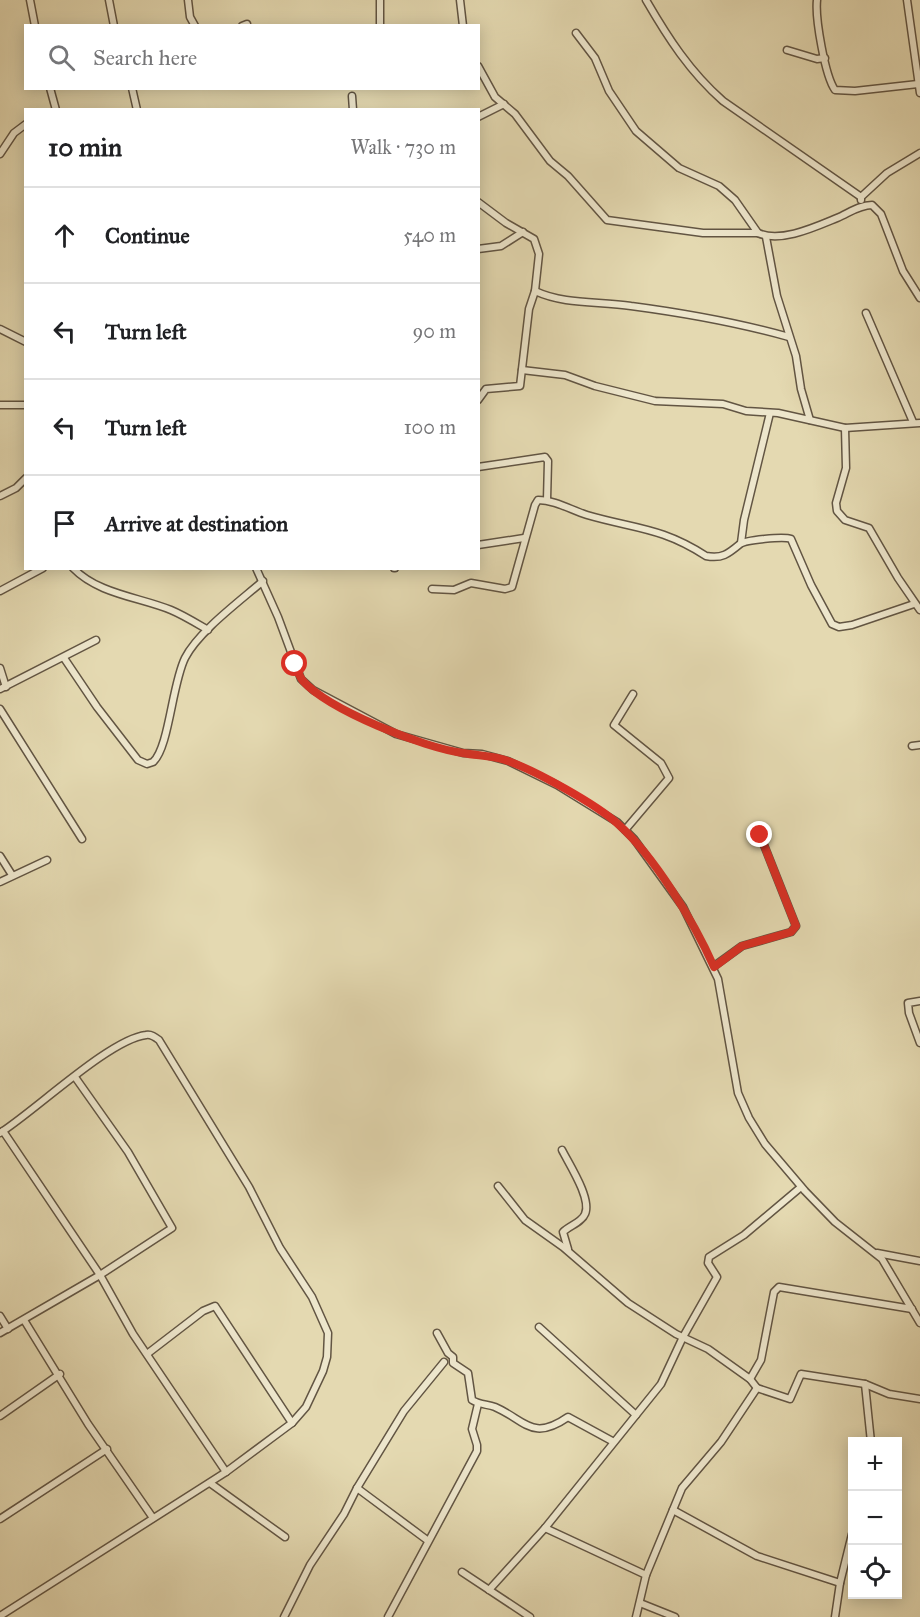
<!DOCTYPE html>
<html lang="en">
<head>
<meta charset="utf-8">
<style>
  :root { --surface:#fff; --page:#f2f2f2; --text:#202124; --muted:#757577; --line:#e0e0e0 }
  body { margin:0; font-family:"IM FELL Great Primer",serif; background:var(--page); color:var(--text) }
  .controls { position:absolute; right:18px; bottom:18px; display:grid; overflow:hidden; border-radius:0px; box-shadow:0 3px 15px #0003 }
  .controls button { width:54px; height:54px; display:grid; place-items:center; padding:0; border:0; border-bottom:2px solid var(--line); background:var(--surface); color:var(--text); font:30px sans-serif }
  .stop { position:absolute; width:18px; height:18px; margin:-14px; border:4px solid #d93025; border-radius:50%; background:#fff }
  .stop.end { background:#d93025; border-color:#fff; box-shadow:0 2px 6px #0008 }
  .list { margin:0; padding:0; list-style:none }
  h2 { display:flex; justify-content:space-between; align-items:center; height:78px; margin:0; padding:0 24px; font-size:26px }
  h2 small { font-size:20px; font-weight:400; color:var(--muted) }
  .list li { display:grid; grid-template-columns:39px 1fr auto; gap:18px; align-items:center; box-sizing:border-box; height:96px; padding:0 24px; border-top:2px solid var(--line) }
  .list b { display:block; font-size:22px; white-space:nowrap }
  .list em { font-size:20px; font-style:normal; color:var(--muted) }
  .icon { flex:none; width:33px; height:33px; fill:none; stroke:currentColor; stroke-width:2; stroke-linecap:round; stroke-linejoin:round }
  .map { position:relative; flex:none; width:920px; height:1617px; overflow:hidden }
  .search { position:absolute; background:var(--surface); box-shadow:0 3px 15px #0003; left:24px; top:24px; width:456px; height:66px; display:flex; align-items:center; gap:15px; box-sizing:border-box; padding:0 21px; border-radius:0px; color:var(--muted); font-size:22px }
  .panel { position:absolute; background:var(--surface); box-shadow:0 3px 15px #0003; left:24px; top:108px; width:456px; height:462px; border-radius:0px }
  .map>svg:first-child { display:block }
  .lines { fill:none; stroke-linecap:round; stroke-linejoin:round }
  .minor-casing { stroke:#625543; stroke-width:9 }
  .minor { stroke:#ede6cc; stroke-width:6 }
  .route { stroke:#d93025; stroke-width:8 }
</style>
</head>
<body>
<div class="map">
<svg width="920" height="1617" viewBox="0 0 920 1617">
  <rect width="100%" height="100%" fill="#e4d9b1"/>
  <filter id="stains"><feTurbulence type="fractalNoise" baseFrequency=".00333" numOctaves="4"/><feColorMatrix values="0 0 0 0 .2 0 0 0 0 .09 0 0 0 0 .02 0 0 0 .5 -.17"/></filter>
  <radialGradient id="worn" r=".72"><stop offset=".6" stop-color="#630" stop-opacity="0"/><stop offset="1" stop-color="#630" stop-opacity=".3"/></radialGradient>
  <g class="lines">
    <!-- minor casing -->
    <g class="minor-casing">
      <g id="minor">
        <path d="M30 0 35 26"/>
        <path d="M109 0 114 26"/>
        <path d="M188 0 190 17 195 26"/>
        <path d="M460 0 463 26"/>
        <path d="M646 0C668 38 690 72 723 101L861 197"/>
        <path d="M817 0C815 18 825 76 835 90L855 91 918 84"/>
        <path d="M907 0 920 93"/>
        <path d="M242 26 247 24"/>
        <path d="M380 26V0"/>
        <path d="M576 33 595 58 609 91 636 131 679 168 719 186 735 200 758 233"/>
        <path d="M787 50 817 59 825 58"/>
        <path d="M478 66 495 97 515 114 550 161 568 176 607 220 703 233H758C781 243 815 227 837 218 849 213 859 205 872 205L881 214 903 271 920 298"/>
        <path d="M50 88 56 110"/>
        <path d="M132 88 137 110"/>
        <path d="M352 96 353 110"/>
        <path d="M478 117 504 104"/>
        <path d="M0 154 14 133 26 124"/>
        <path d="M861 200V197L887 173 920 153"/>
        <path d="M478 202 506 223 534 239 539 254 535 291"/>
        <path d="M766 237 777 296 796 356 801 389 810 420"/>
        <path d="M478 249 501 246 523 232"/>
        <path d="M866 313 913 422"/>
        <path d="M0 329 26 342"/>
        <path d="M522 370 565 375 595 386 655 401 723 404 746 411 778 413 845 428 920 423"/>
        <path d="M478 400 486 389 520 386 529 309 535 291C565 305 599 301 631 306 684 313 739 323 789 337"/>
        <path d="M0 405H26"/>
        <path d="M845 428 846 468 836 503 837 511 845 520 869 528 898 578 920 610"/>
        <path d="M478 467 545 457 548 461 547 500"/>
        <path d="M0 496 16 488 26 478"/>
        <path d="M741 543 744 520 770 413"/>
        <path d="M478 545 524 538"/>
        <path d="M73 568C98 594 139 597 171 610 183 615 196 623 208 630"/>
        <path d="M256 568 278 617 301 679 313 690 396 734 463 753 482 754 508 761 557 785 617 822 634 839 683 907 718 979 738 1093 749 1118 765 1144 805 1191 835 1222 882 1259 920 1323"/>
        <path d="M394 568H395"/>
        <path d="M432 589 454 590 471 583 505 589 512 587 535 505 538 500C555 500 571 510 587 515 635 529 661 527 706 556 722 559 728 554 740 544 745 540 784 536 791 539L811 585 832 624 839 627 852 625 914 604"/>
        <path d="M0 591 43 568"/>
        <path d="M64 658 97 707 138 760 147 764 153 762C169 748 172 684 185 658 198 632 240 601 263 581"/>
        <path d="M0 668 6 687"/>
        <path d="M0 689 96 640"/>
        <path d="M0 709 82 839"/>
        <path d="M912 746 920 745"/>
        <path d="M625 830 669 778 661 763 614 725 633 694"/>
        <path d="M0 856 12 875"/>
        <path d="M0 882 47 860"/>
        <path d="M713 967 742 946 791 932 796 926 760 835"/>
        <path d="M920 1001 908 1003 909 1013 920 1043"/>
        <path d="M3 1131 100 1275 133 1334 226 1472"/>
        <path d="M0 1133C35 1111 110 1039 146 1035 151 1034 155 1037 159 1040L249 1187 280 1248 312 1297 328 1333 327 1357 323 1371 306 1407 292 1423 226 1472 0 1616"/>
        <path d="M562 1150C569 1164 592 1199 585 1214 582 1222 569 1226 563 1232L568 1249"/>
        <path d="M498 1186 525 1220 563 1247 628 1303 676 1334 708 1349 750 1379 757 1388 790 1399 801 1374 865 1384 889 1394 920 1399"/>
        <path d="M877 1253 920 1261"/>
        <path d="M0 1316 8 1329"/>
        <path d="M24 1320 88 1424 153 1518"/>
        <path d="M539 1327 636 1415"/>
        <path d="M0 1333 100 1275 172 1228 128 1152 75 1077"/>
        <path d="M437 1333 448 1353 453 1357V1363L468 1373 472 1400C480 1405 487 1404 495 1407 525 1420 532 1442 568 1417L612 1441"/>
        <path d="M147 1354 203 1311 215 1306 292 1423"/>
        <path d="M750 1379 761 1360 774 1292 779 1287 912 1309"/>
        <path d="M865 1384 871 1442"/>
        <path d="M0 1416 60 1374"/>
        <path d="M210 1483 285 1537"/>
        <path d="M357 1488 427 1540"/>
        <path d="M673 1510 757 1556 840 1583"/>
        <path d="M0 1519 107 1449"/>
        <path d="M545 1528 646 1575"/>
        <path d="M462 1572 530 1617"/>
        <path d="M489 1590 545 1528 661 1384 683 1337 717 1277 708 1263 709 1257 744 1235 801 1187"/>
        <path d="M640 1603 675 1617"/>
        <path d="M284 1617 310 1565 344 1514 357 1488 404 1411 444 1362"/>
        <path d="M388 1617 477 1451V1445L472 1429 478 1404"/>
        <path d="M636 1617 646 1575 682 1488 721 1442 757 1388"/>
        <path d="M835 1617 840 1583 852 1534"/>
      </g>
    </g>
    <!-- minor -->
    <use href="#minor" class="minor"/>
  </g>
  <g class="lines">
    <!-- route -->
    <path class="route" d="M295 664C297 670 299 676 303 681 329 710 424 748 463 753 478 756 493 755 508 761 536 771 596 804 618 824 655 857 694 922 714 967L742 946 791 932 796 926 760 835"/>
  </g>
  <rect width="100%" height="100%" filter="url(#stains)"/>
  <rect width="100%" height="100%" fill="url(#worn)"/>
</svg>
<div class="controls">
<button>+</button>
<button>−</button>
<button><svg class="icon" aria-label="locate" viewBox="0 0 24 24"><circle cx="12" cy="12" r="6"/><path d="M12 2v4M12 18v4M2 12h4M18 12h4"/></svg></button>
</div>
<div class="stop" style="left:295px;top:664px"></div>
<div class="stop end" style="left:760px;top:835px"></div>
<div class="search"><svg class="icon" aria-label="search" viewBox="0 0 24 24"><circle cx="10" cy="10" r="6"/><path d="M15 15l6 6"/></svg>Search here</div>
<section class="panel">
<h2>10 min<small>Walk · 730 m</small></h2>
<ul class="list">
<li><svg class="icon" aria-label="ahead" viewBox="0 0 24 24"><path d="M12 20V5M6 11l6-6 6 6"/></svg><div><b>Continue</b></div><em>540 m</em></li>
<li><svg class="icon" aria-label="left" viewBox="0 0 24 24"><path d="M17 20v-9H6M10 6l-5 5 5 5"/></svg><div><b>Turn left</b></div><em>90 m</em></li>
<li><svg class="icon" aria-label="left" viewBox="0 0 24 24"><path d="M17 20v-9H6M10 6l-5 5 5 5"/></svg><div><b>Turn left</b></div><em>100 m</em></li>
<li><svg class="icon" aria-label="arrive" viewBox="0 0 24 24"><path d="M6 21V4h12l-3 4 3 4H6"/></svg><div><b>Arrive at destination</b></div></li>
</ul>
</section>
</div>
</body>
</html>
